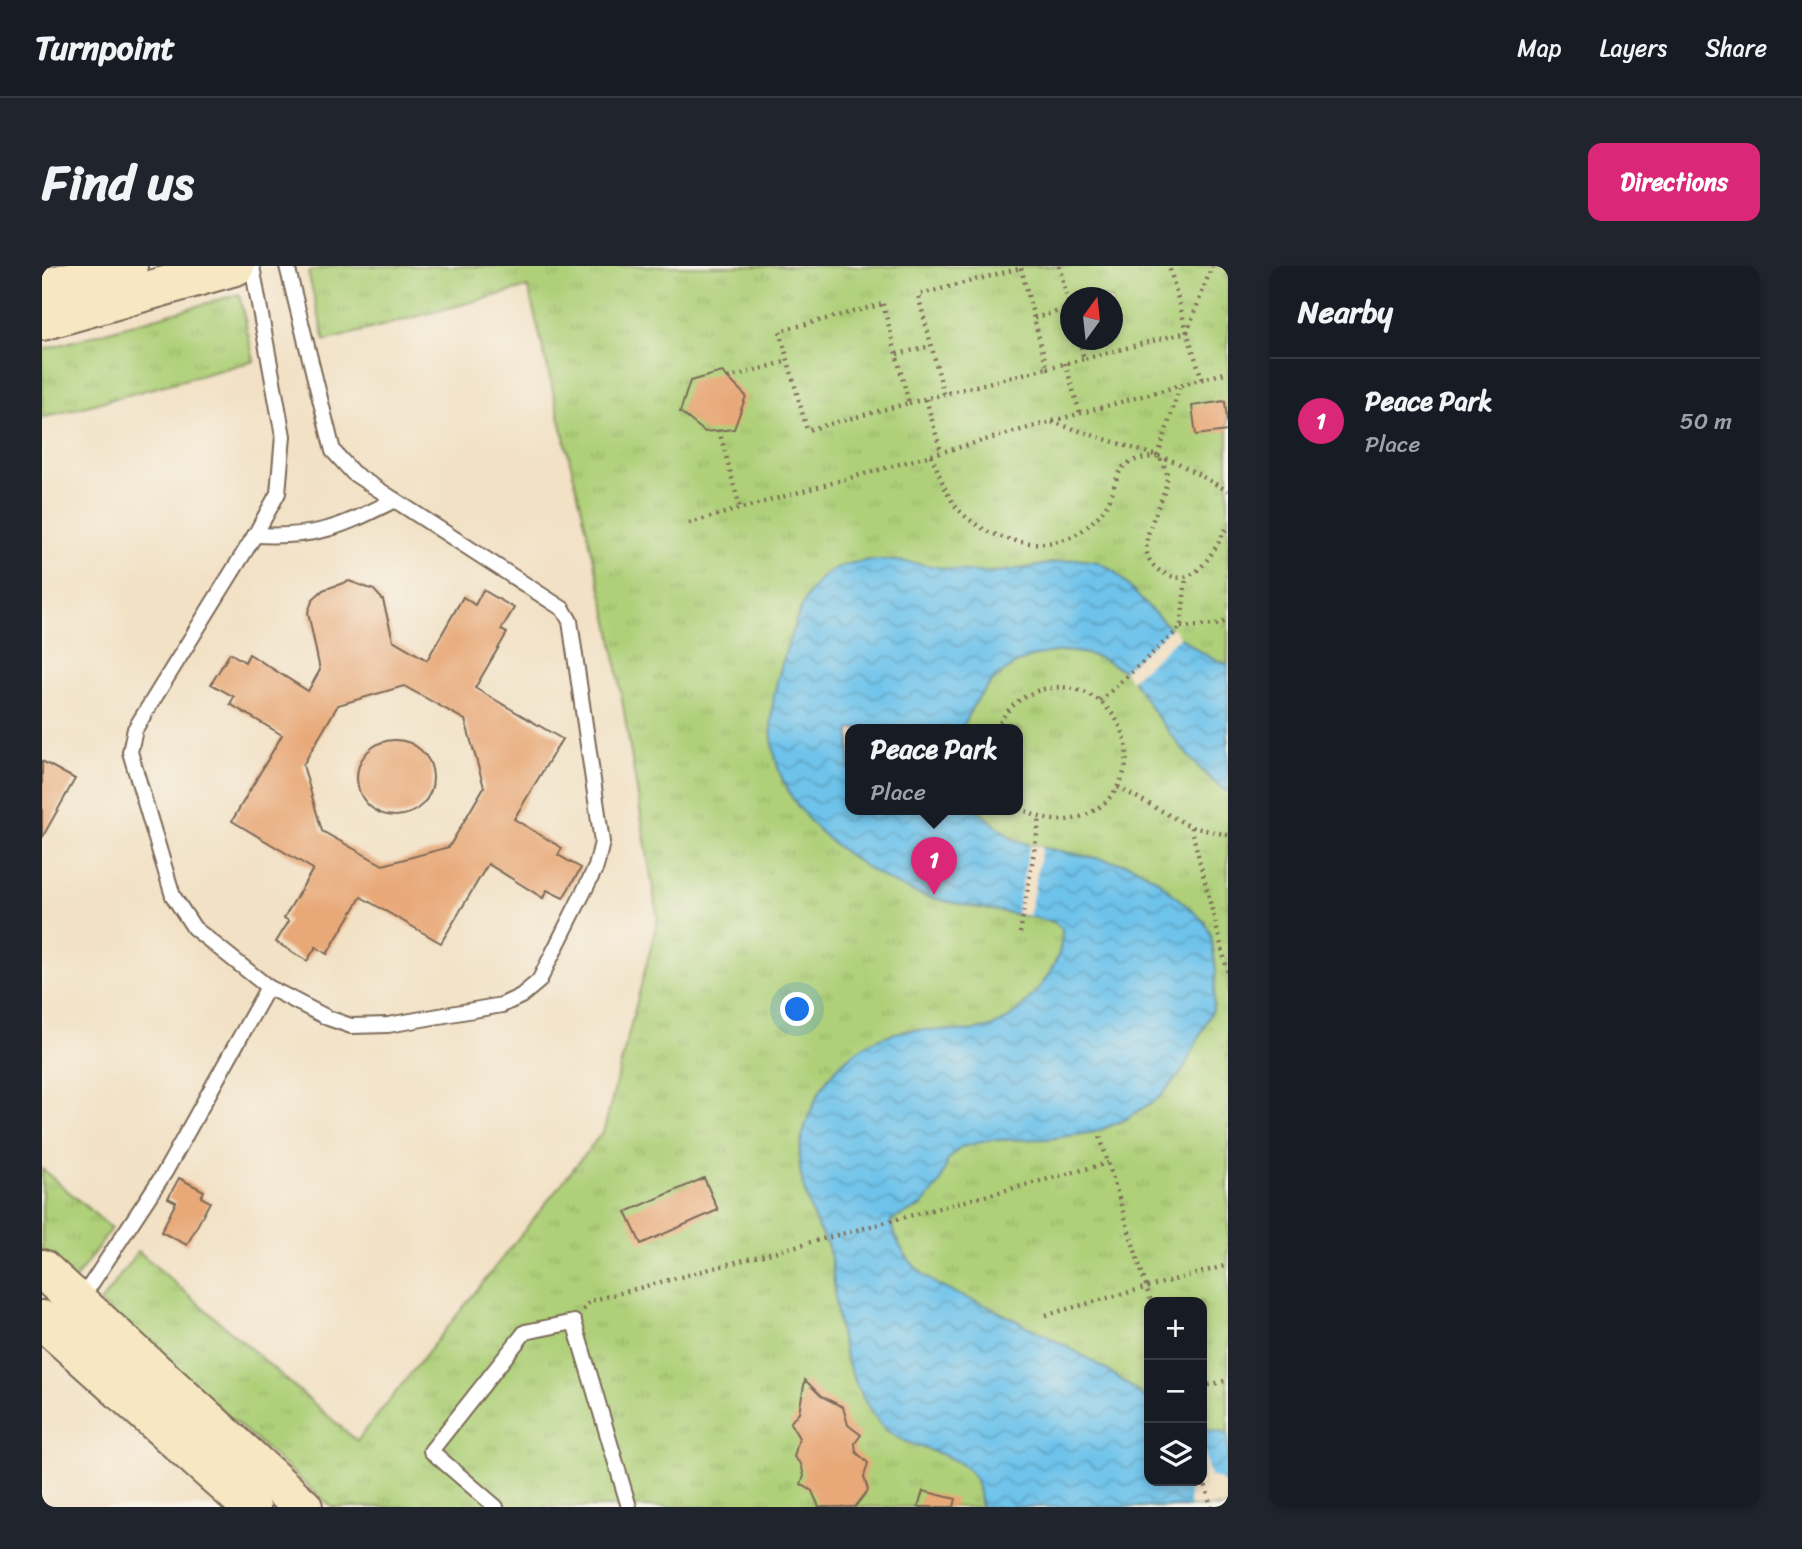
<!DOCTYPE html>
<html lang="en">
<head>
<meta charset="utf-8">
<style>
  :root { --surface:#171b24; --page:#20242c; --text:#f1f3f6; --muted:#9ea1a6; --line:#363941; --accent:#db2777 }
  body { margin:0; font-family:Sriracha,sans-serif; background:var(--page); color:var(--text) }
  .controls { position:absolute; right:21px; bottom:21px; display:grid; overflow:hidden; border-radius:14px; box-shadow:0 4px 10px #0003 }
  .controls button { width:63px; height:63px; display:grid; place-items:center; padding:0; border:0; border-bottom:2px solid var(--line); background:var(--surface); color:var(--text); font:35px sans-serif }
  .compass { position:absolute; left:1018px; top:21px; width:63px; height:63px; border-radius:50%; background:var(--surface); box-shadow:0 4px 10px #0003; rotate:15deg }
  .you { position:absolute; left:756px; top:744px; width:24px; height:24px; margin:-18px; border:5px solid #fff; border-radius:50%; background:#1a73e8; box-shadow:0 0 0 10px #1a73e833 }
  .badge { display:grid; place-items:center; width:46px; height:46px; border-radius:50%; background:var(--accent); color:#fff; font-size:23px; font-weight:700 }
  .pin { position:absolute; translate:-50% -58px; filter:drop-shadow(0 2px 4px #0008) }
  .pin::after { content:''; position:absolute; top:37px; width:24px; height:21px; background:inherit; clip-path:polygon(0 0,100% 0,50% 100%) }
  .popup { position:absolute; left:803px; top:458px; width:178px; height:91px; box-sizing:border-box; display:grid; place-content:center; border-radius:14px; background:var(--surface); filter:drop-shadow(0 2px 5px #0005); font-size:23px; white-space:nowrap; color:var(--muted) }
  .popup b { font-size:26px; color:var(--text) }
  .popup::after { content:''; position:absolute; left:50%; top:100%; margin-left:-14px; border:14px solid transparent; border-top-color:var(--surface) }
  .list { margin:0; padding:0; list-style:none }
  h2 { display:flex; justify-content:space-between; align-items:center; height:91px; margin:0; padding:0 28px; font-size:30px }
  h2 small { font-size:23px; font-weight:400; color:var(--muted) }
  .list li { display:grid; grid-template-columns:46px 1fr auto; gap:21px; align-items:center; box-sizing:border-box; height:126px; padding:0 28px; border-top:2px solid var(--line) }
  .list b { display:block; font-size:26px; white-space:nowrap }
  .list p { margin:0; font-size:23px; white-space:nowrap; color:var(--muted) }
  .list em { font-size:23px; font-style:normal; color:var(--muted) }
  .icon { flex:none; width:38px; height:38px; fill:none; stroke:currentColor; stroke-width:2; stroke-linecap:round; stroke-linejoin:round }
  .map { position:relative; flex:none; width:1186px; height:1241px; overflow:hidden; border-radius:14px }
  header { display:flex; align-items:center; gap:42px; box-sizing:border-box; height:98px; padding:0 35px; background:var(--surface); border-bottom:2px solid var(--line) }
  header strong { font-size:33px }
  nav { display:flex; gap:38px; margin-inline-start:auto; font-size:24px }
  .intro { display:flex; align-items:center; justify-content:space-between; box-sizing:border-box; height:168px; padding:0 42px }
  h1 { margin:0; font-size:49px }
  .button { padding:18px 32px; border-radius:14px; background:var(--accent); color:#fff; font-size:24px; font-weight:700 }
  main { display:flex; gap:42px; padding:0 42px }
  aside { flex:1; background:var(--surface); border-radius:14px; box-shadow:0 4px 10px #0003 }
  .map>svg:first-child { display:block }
  .grass { fill:url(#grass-tufts); stroke:#757d4c; stroke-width:2; fill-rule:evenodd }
  .water { fill:url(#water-waves); stroke:#547684; stroke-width:2 }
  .pier { fill:#f2e1c5 }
  .building { fill:#e8a877; fill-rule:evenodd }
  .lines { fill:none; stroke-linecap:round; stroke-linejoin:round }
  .service-casing { stroke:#7b6a58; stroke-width:18 }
  .secondary-casing { stroke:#7b6a58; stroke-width:42 }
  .path { stroke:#7b6a58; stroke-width:4.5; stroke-dasharray:2 5; stroke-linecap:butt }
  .service { stroke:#fff; stroke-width:14 }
  .secondary { stroke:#f7e8c3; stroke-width:38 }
</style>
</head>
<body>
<header>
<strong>Turnpoint</strong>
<nav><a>Map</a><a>Layers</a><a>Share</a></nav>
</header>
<div class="intro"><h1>Find us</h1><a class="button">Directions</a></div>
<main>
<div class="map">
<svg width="1186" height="1241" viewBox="0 0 1186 1241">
  <defs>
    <pattern id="grass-tufts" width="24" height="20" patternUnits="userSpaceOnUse" patternTransform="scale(1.75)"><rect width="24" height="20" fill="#afd079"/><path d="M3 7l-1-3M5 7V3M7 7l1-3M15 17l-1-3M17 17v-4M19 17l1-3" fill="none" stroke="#97b368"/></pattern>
    <pattern id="water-waves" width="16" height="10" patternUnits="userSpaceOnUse" patternTransform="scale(1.75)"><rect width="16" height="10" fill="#6ec3eb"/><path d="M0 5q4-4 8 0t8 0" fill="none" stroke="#5c9fbe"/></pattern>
  </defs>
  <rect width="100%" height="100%" fill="#f7f3e8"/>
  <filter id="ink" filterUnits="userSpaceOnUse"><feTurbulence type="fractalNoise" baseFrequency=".0143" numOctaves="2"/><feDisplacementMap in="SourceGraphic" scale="14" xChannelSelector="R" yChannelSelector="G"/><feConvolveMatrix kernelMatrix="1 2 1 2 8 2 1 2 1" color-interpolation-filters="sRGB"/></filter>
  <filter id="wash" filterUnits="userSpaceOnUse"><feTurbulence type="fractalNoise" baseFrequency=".00686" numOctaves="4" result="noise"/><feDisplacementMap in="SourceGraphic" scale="28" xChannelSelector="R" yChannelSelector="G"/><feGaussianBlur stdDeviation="1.57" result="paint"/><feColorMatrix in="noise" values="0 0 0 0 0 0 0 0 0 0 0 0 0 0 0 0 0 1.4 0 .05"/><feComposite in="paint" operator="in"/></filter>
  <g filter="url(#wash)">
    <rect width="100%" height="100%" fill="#f2e1c5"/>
    <!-- grass -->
    <g class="grass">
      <path d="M290 0H1186V1241H290L58 1037 96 985 315 1175 562 864 616 653 568 360 486 21 283 75 266 6ZM1028 32H1070V74H1028ZM808 463H976V543H808ZM1107 1036H1160V1215H1107Z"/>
      <path d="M197 28 212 95 0 152V84Z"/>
      <path d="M0 903 69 962 32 1015 0 988Z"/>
    </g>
    <!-- water -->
    <path class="water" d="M1034 293 1056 296 1071 304C1101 334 1146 389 1186 398V527C1155 504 1134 476 1111 445 1101 431 1093 413 1079 403 1016 362 944 397 920 463H808V543H934L971 573 988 579 1089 599 1113 612 1162 655 1169 669 1174 703 1171 743 1140 806 1117 832 1080 855 1053 866 1006 873 948 874 919 881 906 894 898 917 880 940 849 954C853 978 869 1001 890 1015 908 1028 930 1032 949 1042 1003 1069 1062 1096 1107 1135V1215H1160V1162L1186 1168V1241H939C937 1230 937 1215 928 1206 903 1180 861 1186 837 1156 813 1125 800 1087 795 1049 791 1026 793 1003 786 981 784 974 779 969 776 962 768 944 760 921 758 901 755 881 763 859 771 840 787 799 827 768 871 764 895 762 921 768 945 762 967 757 984 738 998 721 1011 703 1021 686 1020 663L1012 656C968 645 921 642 877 628 852 620 829 605 808 590 738 541 713 480 740 398 750 368 760 318 793 303 843 280 898 309 950 306 978 305 1006 297 1034 293Z"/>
    <!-- pier -->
    <g class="pier">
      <path d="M1130 361 1138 370 1089 414 1081 405Z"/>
      <path d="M988 579 1000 581 987 650 974 648Z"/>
      <path d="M1160 1180 1168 1211 1176 1212 1185 1221V1241H1149L1147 1237V1223L1154 1215H1160Z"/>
    </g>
    <g id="blocks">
      <!-- building -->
      <g class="building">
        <path d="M680 106 704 130 692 163 663 166 638 146 648 115Z"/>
        <path d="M1183 135 1186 165 1154 169 1150 140Z"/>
        <path d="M307 315 332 324 341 334 351 374 385 394 421 331 433 339 441 324 472 342 459 364 465 367 433 422 520 473 472 553 520 582 516 589 539 602 521 632 505 624 501 632 446 598 399 677 319 631 285 688 274 681 265 695 234 676 247 655 242 652 271 603 190 555 240 469 188 438 192 431 169 418 188 387 203 396 207 388 266 425 278 404 266 346 271 333 281 324ZM362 420 423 454 442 521 407 581 341 599 280 565 261 499 296 439Z"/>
        <circle cx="353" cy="512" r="38"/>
        <path d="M0 495 33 513 0 572Z"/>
        <path d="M137 912 162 925 159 931 168 936 145 979 119 966 134 936 126 932Z"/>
        <path d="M662 912 676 944 599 978 584 946Z"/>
        <path d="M763 1114 779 1130 801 1141 806 1159 819 1169 813 1177 814 1186 826 1197 822 1211 826 1224 813 1241H777L770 1225 759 1218 762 1210 759 1198 752 1191 757 1172 748 1157 757 1146Z"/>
        <path d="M881 1225 914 1233 912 1241H876Z"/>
      </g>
    </g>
  </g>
  <g filter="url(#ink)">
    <use href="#blocks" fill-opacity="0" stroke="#7b6a58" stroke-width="2"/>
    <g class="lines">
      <!-- service casing -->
      <g class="service-casing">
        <g id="service">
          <path d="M210 0 241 170 236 227 213 269 93 463 88 486 131 630 152 662 226 721 286 752 309 760 346 759 460 739 479 730 497 715 554 601 560 576 528 355 521 343 311 207 291 185 245 0"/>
          <path d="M213 269C277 272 298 261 353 234"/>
          <path d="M38 1035 123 906 226 721"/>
          <path d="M454 1241 389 1185 483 1066 532 1056 587 1241"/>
        </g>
      </g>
      <!-- secondary casing -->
      <g class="secondary-casing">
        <g id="secondary">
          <path d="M0 23 86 0"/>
          <path d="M0 55 193 0"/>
          <path d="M0 1003 261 1241"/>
          <path d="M0 1054 209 1241"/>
        </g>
      </g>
      <!-- path -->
      <g class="path">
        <path d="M1017 0 1028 42"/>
        <path d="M979 2 1005 102 902 128 876 29Z"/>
        <path d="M841 38 867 137 765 164 738 65Z"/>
        <path d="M992 52 1028 42"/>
        <path d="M1037 74 1042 93 1145 66 1127 0"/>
        <path d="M855 88 889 80"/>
        <path d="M1023 97 1038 147"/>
        <path d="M1005 102 1042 93"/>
        <path d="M686 112 746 95"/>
        <path d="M1160 113 1145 66 1170 0"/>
        <path d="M884 133 899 186"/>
        <path d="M867 137 902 128"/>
        <path d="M1010 156 1134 196 1186 225"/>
        <path d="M677 164 698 242"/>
        <path d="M889 189C896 204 902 224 912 238 940 275 1008 293 1046 260 1052 254 1060 247 1064 240 1073 228 1072 206 1085 198 1094 192 1106 192 1116 190 1120 196 1125 203 1125 210 1125 241 1076 291 1129 310 1157 320 1174 279 1186 260"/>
        <path d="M1116 190 1138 120"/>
        <path d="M647 257 1186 106"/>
        <path d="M1139 361 1174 359 1186 354"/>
        <path d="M1058 435 1139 361 1144 311"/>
        <path d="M955 463C963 442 982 428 1002 423 1023 418 1046 424 1061 438 1125 497 1047 590 976 540"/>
        <path d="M1076 521 1149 561 1186 569"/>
        <path d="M1149 561 1186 707"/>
        <path d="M978 667 998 551"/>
        <path d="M1058 871 1109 1036"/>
        <path d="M541 1044 548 1035 1066 897"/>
        <path d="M1004 1049 1186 999"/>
        <path d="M1160 1121 1186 1114"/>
        <path d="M1160 1206 1169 1241"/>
      </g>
      <!-- service -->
      <use href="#service" class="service"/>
      <!-- secondary -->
      <use href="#secondary" class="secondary"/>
    </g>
  </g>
</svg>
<div class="controls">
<button>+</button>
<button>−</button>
<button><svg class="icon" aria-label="layers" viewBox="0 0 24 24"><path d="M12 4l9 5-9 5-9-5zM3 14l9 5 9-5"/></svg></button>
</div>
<svg class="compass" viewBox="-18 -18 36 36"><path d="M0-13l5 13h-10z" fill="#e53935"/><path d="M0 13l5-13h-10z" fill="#9ea1a6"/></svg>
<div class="you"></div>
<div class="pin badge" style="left:892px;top:629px">1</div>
<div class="popup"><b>Peace Park</b>Place</div>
</div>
<aside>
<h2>Nearby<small></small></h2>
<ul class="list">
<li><span class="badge">1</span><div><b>Peace Park</b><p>Place</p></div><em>50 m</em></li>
</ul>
</aside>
</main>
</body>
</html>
